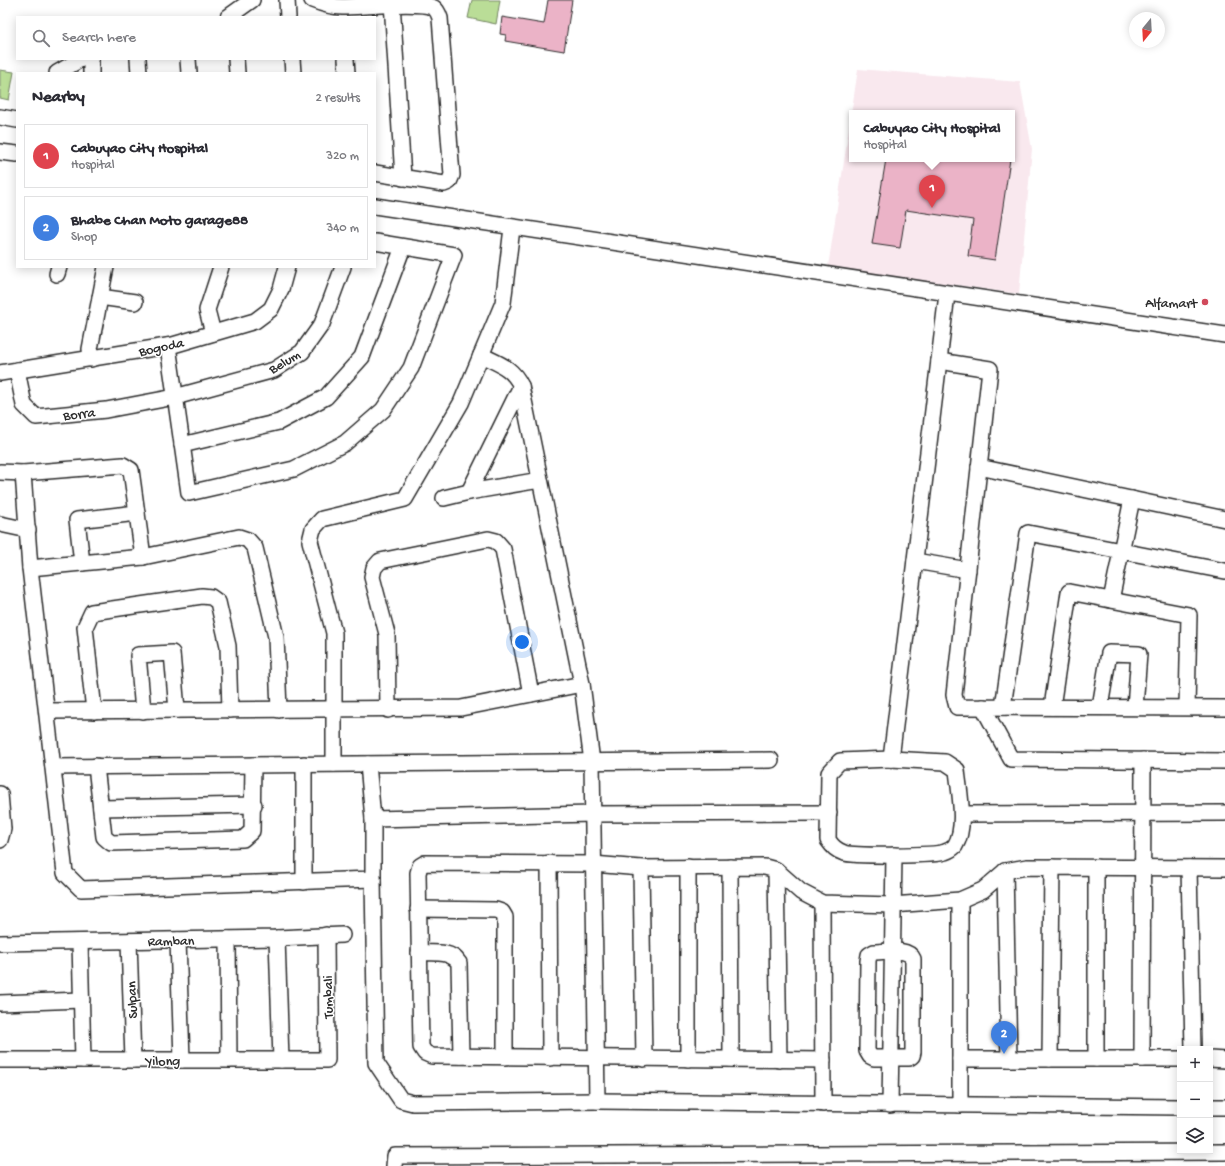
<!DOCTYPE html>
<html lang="en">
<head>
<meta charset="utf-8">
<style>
  :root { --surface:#fff; --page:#f7f7f7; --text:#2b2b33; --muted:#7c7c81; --line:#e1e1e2; --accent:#d1495b }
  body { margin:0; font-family:"Gochi Hand",sans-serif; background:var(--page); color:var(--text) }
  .controls { position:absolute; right:12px; bottom:12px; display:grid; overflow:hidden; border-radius:0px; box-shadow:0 2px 10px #0003 }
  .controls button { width:36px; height:36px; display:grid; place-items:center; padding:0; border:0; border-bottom:1px solid var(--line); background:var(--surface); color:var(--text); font:20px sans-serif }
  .compass { position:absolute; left:1129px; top:12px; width:36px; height:36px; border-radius:50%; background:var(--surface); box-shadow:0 2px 10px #0003; rotate:198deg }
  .you { position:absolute; left:522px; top:642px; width:14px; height:14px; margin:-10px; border:3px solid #fff; border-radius:50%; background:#1a73e8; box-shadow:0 0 0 6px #1a73e833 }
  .badge { display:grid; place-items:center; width:26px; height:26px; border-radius:50%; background:var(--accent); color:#fff; font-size:13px; font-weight:700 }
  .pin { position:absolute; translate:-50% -33px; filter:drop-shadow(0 1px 2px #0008) }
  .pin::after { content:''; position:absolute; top:21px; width:14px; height:12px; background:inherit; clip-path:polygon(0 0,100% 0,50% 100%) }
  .popup { position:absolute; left:849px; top:110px; width:166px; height:52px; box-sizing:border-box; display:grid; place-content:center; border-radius:0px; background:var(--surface); filter:drop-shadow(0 1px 3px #0005); font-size:13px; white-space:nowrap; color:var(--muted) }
  .popup b { font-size:15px; color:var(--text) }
  .popup::after { content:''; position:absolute; left:50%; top:100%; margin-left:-8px; border:8px solid transparent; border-top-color:var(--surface) }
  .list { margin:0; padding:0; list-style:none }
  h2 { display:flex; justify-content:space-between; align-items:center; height:52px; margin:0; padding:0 16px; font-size:17px }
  h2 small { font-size:13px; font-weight:400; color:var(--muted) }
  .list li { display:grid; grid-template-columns:26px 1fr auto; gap:12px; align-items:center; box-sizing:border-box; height:64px; margin:0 8px 8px; padding:0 8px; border:1px solid var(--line); border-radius:0px }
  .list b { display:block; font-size:15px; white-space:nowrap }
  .list p { margin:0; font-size:13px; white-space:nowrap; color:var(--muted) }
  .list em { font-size:13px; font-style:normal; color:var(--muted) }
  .icon { flex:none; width:22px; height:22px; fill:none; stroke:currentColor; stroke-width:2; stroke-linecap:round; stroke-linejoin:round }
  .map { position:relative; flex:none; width:1225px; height:1166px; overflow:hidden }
  .search { position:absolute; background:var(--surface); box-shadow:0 2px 10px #0003; left:16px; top:16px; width:360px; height:44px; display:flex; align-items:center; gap:10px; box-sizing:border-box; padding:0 14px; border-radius:0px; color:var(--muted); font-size:15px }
  .panel { position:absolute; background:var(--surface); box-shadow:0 2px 10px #0003; left:16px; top:72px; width:360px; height:196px; border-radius:0px }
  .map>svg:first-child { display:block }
  .built { fill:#f9e8ee; fill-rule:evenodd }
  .green { fill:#badd97; stroke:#728461 }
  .building { fill:#ebb3c7; stroke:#2b2b2b }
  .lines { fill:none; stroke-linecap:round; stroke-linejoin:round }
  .street-casing { stroke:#2b2b2b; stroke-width:18 }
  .street { stroke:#fff; stroke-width:15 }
  .poi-dot { fill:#d1495b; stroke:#fff; stroke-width:1.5 }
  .labels { text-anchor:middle; stroke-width:3; stroke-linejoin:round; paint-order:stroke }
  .poi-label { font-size:14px; fill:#2b2b2b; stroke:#fff; text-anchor:end }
  .street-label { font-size:14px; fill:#2b2b2b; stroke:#fff }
</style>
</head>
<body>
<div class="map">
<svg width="1225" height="1166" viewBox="0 0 1225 1166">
  <rect width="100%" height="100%" fill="#fff"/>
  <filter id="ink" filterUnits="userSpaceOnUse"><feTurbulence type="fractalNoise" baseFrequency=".025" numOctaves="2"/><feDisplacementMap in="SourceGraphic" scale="8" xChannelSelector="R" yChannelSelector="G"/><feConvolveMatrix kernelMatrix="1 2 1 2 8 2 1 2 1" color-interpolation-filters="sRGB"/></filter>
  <g filter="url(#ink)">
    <!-- built -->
    <path class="built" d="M858 69 1020 82 1032 149 1019 294 828 267ZM852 113H1012V159H852Z"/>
    <!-- green -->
    <g class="green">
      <path d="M472 0H500L496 24 468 18Z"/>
      <path d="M0 70 14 72 9 100 0 98Z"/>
    </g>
    <!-- building -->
    <g class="building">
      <path d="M548 0H572L564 51 505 41 506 35 500 34 502 17 544 24Z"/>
      <path d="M886 159H1010L995 260 968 256 973 220 906 210 900 248 872 244Z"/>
    </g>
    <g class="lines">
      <!-- street casing -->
      <g class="street-casing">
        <g id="street">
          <path d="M287 0 288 17"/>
          <path d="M312 0C322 4 331 7 342 7 361 7 421 0 434 8 437 10 439 15 440 18L452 175 449 182 444 184 375 173"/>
          <path d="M392 2 403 178"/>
          <path d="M228 17 252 0"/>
          <path d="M91 59V73"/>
          <path d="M138 59 139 73"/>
          <path d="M188 59 189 73"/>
          <path d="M236 59 237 73"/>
          <path d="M292 59 293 73"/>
          <path d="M346 59 347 73"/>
          <path d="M57 73 81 59"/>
          <path d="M0 117 17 120"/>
          <path d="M0 152 17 154"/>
          <path d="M375 206 1225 335"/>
          <path d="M57 274 59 267"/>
          <path d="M100 297 135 302"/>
          <path d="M213 333 207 310 221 267"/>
          <path d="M168 346 189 493 294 469 345 443 383 410 411 368 454 255 375 242"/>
          <path d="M481 355C499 364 512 367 521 386L582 684 592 762 597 1101"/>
          <path d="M91 359 90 349 106 267"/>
          <path d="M939 361 990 369 954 695 957 707 1225 708"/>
          <path d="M17 370 24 405 36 417 106 410 175 397 274 370 302 352 322 324 343 267"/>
          <path d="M0 373 173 345 255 321 271 309 281 289 287 267"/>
          <path d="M182 445 279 422 326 397 362 357 403 247"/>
          <path d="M979 467 1225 519"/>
          <path d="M0 472 23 473 123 465 131 470 143 557"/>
          <path d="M23 473 30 568 65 873 81 889 373 879V819L368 764"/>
          <path d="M469 492 521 386"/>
          <path d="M444 498 469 492 540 480"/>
          <path d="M0 524 28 530"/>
          <path d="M915 561 968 570"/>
          <path d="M82 563 77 520 137 513"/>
          <path d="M30 568 143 557 239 537 248 540 255 548 276 637 279 710"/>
          <path d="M1111 600 1132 499"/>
          <path d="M983 707 1011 759 1225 761"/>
          <path d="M1003 707 1028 533 1225 571"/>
          <path d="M1052 707 1069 592 1189 615 1187 707"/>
          <path d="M1100 707 1109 653 1139 654 1135 707"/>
          <path d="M388 710 387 634 372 577 374 568 380 561 488 539 496 541 503 549 531 694"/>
          <path d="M47 711 461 708 582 684"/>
          <path d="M94 711 85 627 92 612 202 596 211 597 218 602 228 646 230 710"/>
          <path d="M143 711 138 655 172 653 177 710"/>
          <path d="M891 759 947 294"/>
          <path d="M891 759 945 762 957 770C959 791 967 827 955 846 953 848 948 851 945 852 935 856 853 856 844 853 836 850 833 847 828 840L829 773 840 761Z"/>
          <path d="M304 764V882"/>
          <path d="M334 764V633L310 541 313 529 322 519 405 499 461 403 503 303 512 228"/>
          <path d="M96 766 104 837 111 843 243 839 252 831 253 765"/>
          <path d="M53 767 771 760"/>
          <path d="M0 794 3 829 0 840"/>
          <path d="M101 808 254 805"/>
          <path d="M962 814 1225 813"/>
          <path d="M373 819 593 814 829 813"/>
          <path d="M549 863 550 1058"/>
          <path d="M688 867V1059"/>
          <path d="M730 867 731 1059"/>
          <path d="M1096 867V1059"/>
          <path d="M641 868 644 1059"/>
          <path d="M1189 868 1193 1049"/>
          <path d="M776 870 779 1060"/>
          <path d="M1005 871 1009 1059"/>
          <path d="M373 879 376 1063 401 1100 413 1103 597 1101 1180 1107"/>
          <path d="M960 900V1059H1180"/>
          <path d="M822 903 823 1104"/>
          <path d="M418 909 496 910 502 912 505 917V1057"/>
          <path d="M277 938 281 1060"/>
          <path d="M228 939 229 1060"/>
          <path d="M178 940 182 1060"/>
          <path d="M129 941 133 1060"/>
          <path d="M80 942 83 1060"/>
          <path d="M0 943 277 938 342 935"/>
          <path d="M874 952C885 952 908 947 913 959V1052L912 1056 909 1058H874L870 1056 867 1051 868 961 869 955Z"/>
          <path d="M419 953C433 953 451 950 459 963L461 1056"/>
          <path d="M0 1003 82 1000"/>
          <path d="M960 1059V1105"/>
          <path d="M1050 1059 1052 867"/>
          <path d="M1142 1059 1143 760"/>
          <path d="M1210 1059 1225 1060"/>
          <path d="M0 1060H327L326 935"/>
          <path d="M823 1060 432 1056 425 1053 421 1047 418 873 420 866 425 863 593 864 641 868 765 867 776 870 801 892 822 903 892 905 960 900 983 890 1005 871 1027 867 1225 868"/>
          <path d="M890 1105 894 855"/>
          <path d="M1210 1107H1225"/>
          <path d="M394 1166 395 1156 1225 1152"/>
        </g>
      </g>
      <!-- street -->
      <use href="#street" class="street"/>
    </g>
  </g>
  <!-- markers -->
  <circle class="poi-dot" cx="1205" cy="302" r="4"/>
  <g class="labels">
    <!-- poi labels -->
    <g class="poi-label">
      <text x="1197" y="307">Alfamart</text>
    </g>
    <!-- street labels -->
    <g class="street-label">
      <text transform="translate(161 346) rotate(-12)" y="5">Bogoda</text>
      <text transform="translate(284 361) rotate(-30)" y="5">Belum</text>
      <text transform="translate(79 413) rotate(-6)" y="5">Borra</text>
      <text transform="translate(171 940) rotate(-1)" y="5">Ramban</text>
      <text transform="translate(327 997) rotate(-90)" y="5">Tumbali</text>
      <text transform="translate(131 1000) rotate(-92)" y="5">Sulpan</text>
      <text x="163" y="1065">Yilong</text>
    </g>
  </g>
</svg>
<div class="controls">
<button>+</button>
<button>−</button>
<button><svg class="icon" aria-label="layers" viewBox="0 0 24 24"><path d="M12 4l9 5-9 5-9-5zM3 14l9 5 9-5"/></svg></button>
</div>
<svg class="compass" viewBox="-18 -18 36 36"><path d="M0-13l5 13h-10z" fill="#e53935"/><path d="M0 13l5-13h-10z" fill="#7c7c81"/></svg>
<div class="you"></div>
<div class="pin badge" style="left:932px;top:208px;background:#e0444e">1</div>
<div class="popup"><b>Cabuyao City Hospital</b>Hospital</div>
<div class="pin badge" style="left:1004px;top:1054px;background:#3f7fe0">2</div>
<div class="search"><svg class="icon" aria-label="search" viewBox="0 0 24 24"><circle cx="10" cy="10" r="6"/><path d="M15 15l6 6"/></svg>Search here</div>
<section class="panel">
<h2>Nearby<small>2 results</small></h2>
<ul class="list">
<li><span class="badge" style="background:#e0444e">1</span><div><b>Cabuyao City Hospital</b><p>Hospital</p></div><em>320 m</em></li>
<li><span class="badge" style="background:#3f7fe0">2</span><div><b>Bhabe Chan Moto garage88</b><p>Shop</p></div><em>340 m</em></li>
</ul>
</section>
</div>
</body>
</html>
